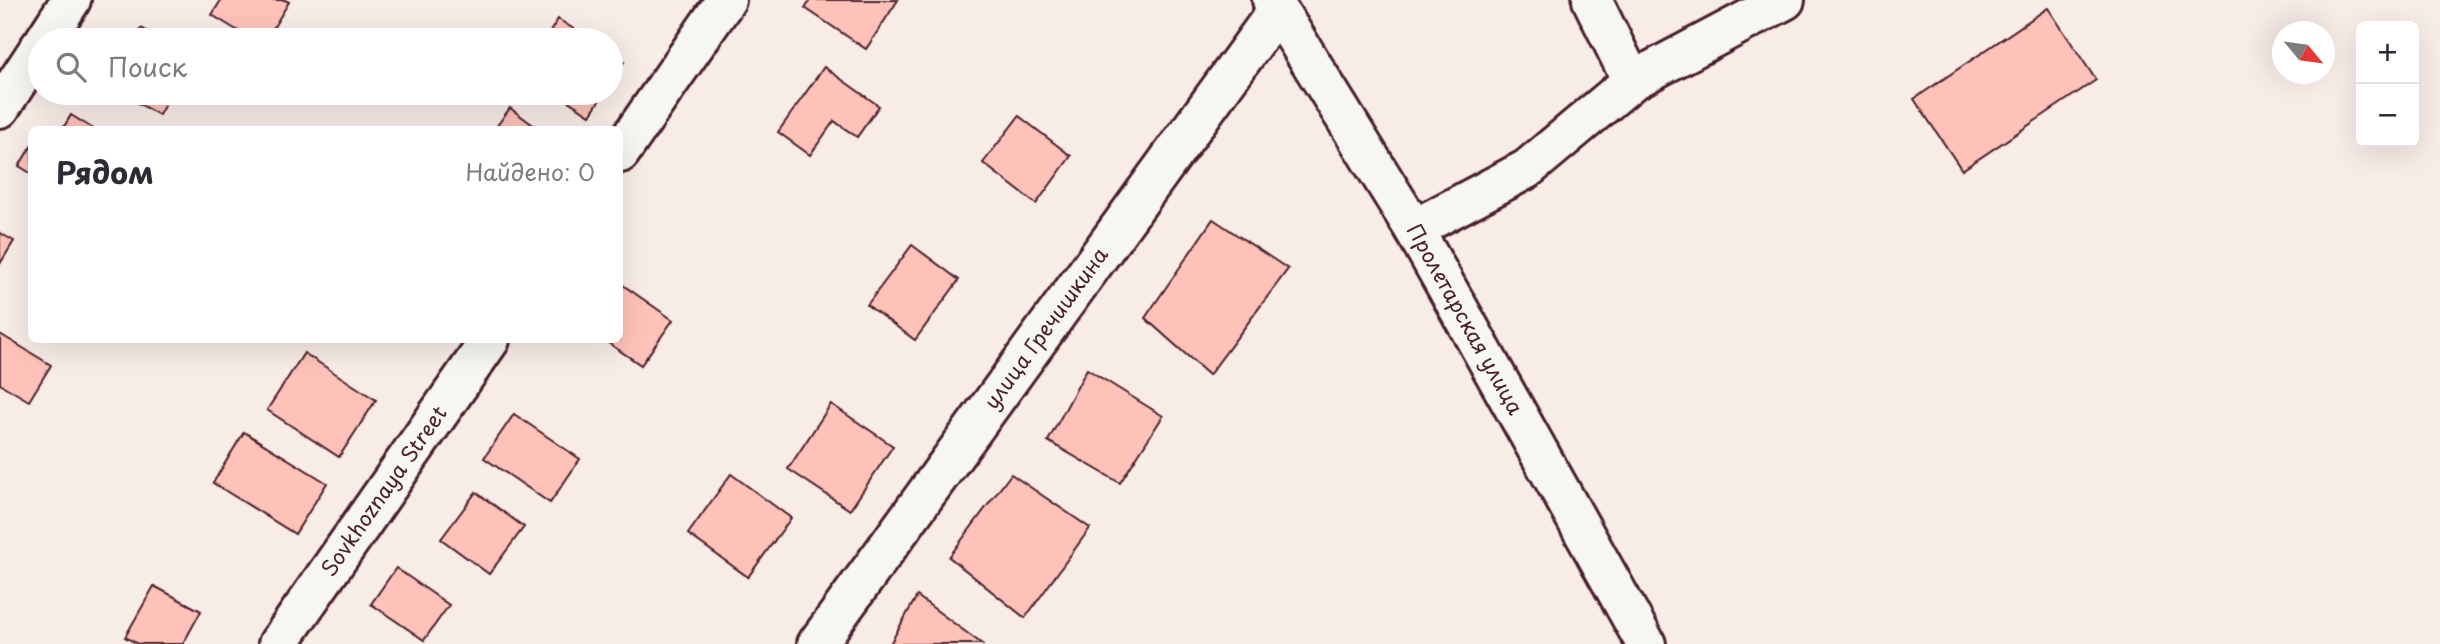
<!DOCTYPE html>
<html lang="ru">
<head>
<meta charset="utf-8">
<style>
  :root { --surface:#fff; --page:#f2f2f3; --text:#2b2b33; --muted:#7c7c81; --line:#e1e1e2 }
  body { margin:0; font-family:"Playpen Sans",sans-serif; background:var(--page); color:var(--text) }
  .controls { position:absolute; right:21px; top:21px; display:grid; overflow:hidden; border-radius:10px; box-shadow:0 7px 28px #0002 }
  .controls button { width:63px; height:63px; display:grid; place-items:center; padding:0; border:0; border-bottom:2px solid var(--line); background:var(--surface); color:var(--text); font:35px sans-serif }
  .compass { position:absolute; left:2272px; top:21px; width:63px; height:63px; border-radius:50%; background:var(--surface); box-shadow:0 7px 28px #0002; rotate:119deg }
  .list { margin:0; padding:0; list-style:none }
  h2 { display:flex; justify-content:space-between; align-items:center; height:91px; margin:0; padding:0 28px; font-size:30px }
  h2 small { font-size:23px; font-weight:400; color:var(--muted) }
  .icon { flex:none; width:38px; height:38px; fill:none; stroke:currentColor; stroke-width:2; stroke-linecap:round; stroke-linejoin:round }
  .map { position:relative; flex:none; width:2440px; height:644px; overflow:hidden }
  .search { position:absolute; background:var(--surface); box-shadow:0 7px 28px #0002; left:28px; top:28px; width:595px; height:77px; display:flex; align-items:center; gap:18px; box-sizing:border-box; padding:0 24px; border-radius:38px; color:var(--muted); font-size:26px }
  .panel { position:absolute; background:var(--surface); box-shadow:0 7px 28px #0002; left:28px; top:126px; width:595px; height:217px; border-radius:10px }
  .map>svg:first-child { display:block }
  .building { fill:#fec2b9; stroke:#4a1f2b; stroke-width:2 }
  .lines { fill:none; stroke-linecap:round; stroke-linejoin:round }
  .minor-casing { stroke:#4a1f2b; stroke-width:44 }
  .minor { stroke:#f6f6f2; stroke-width:38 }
  .labels { text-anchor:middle; stroke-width:7; stroke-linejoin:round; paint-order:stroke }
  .street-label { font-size:21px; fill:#4a1f2b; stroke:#f6f6f2 }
</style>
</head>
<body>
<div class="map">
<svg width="2440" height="644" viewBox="0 0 2440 644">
  <rect width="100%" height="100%" fill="#f8ece7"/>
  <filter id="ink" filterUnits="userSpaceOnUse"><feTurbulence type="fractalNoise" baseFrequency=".0143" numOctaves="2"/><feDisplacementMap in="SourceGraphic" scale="14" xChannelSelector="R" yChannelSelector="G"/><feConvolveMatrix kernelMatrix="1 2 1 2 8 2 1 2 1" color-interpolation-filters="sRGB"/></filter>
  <g filter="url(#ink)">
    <!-- building -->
    <g class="building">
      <path d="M221 0H285L289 2 266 40H253L212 15Z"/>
      <path d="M810 0H898L866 49 805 8Z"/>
      <path d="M2048 8 2096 80 1962 170 1914 99Z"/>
      <path d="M558 19 591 40H545Z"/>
      <path d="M141 28 163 40H134Z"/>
      <path d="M611 53 624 62 611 82Z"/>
      <path d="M824 67 879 106 857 137 834 121 810 155 778 132Z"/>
      <path d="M120 93H171L159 115Z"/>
      <path d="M556 93H604L590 115Z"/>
      <path d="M510 108 540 130H494Z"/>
      <path d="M71 115 95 130H62Z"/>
      <path d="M1019 116 1071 156 1036 204 983 163Z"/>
      <path d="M32 145V174L19 166Z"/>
      <path d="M1213 219 1288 269 1209 375 1145 318Z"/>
      <path d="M0 233 14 241 0 264Z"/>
      <path d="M912 245 959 280 915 340 867 305Z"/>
      <path d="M620 283 673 320 641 365 604 340H620Z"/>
      <path d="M0 334 51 365 29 401 0 384Z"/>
      <path d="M304 353 376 400 339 457 267 410Z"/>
      <path d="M1087 369 1163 416 1120 483 1048 441Z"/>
      <path d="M831 404 893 446 850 510 788 469Z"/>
      <path d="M514 414 580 459 550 503 484 458Z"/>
      <path d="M244 432 327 483 295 534 213 483Z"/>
      <path d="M731 474 791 518 748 577 688 534Z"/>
      <path d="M1011 474 1090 528 1025 618 949 557Z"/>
      <path d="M476 492 524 527 489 574 441 539Z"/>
      <path d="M396 568 449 605 424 640 371 604Z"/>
      <path d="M154 586 201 611 183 644H138L125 637Z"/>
      <path d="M917 596 982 644H890Z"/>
    </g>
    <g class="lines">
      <!-- minor casing -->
      <g class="minor-casing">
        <g id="minor">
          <path id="s1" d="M1272 0 1414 229 1646 644"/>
          <path d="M45 40 71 0"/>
          <path d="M1632 81 1785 0"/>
          <path d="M0 108 40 47"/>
          <path d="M620 153 726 0"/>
          <path d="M1414 229 1527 169 1632 81 1592 0"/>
          <path id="s2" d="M278 644 490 340"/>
          <path id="s3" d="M817 644 1277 11"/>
        </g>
      </g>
      <!-- minor -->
      <use href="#minor" class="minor"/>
    </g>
  </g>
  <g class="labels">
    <!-- street labels -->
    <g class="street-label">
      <text dy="7" stroke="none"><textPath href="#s1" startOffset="373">Пролетарская улица</textPath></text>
      <text dy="7" stroke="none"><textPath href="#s3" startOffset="390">улица Гречишкина</textPath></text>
      <text dy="7" stroke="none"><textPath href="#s2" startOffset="186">Sovkhoznaya Street</textPath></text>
    </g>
  </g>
</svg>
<div class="controls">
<button>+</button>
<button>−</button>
</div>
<svg class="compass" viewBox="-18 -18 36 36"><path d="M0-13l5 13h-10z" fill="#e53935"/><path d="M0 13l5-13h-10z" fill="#7c7c81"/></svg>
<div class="search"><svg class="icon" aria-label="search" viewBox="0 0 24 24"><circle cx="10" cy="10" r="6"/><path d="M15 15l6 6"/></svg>Поиск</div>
<section class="panel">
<h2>Рядом<small>Найдено: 0</small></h2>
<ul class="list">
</ul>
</section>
</div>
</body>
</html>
